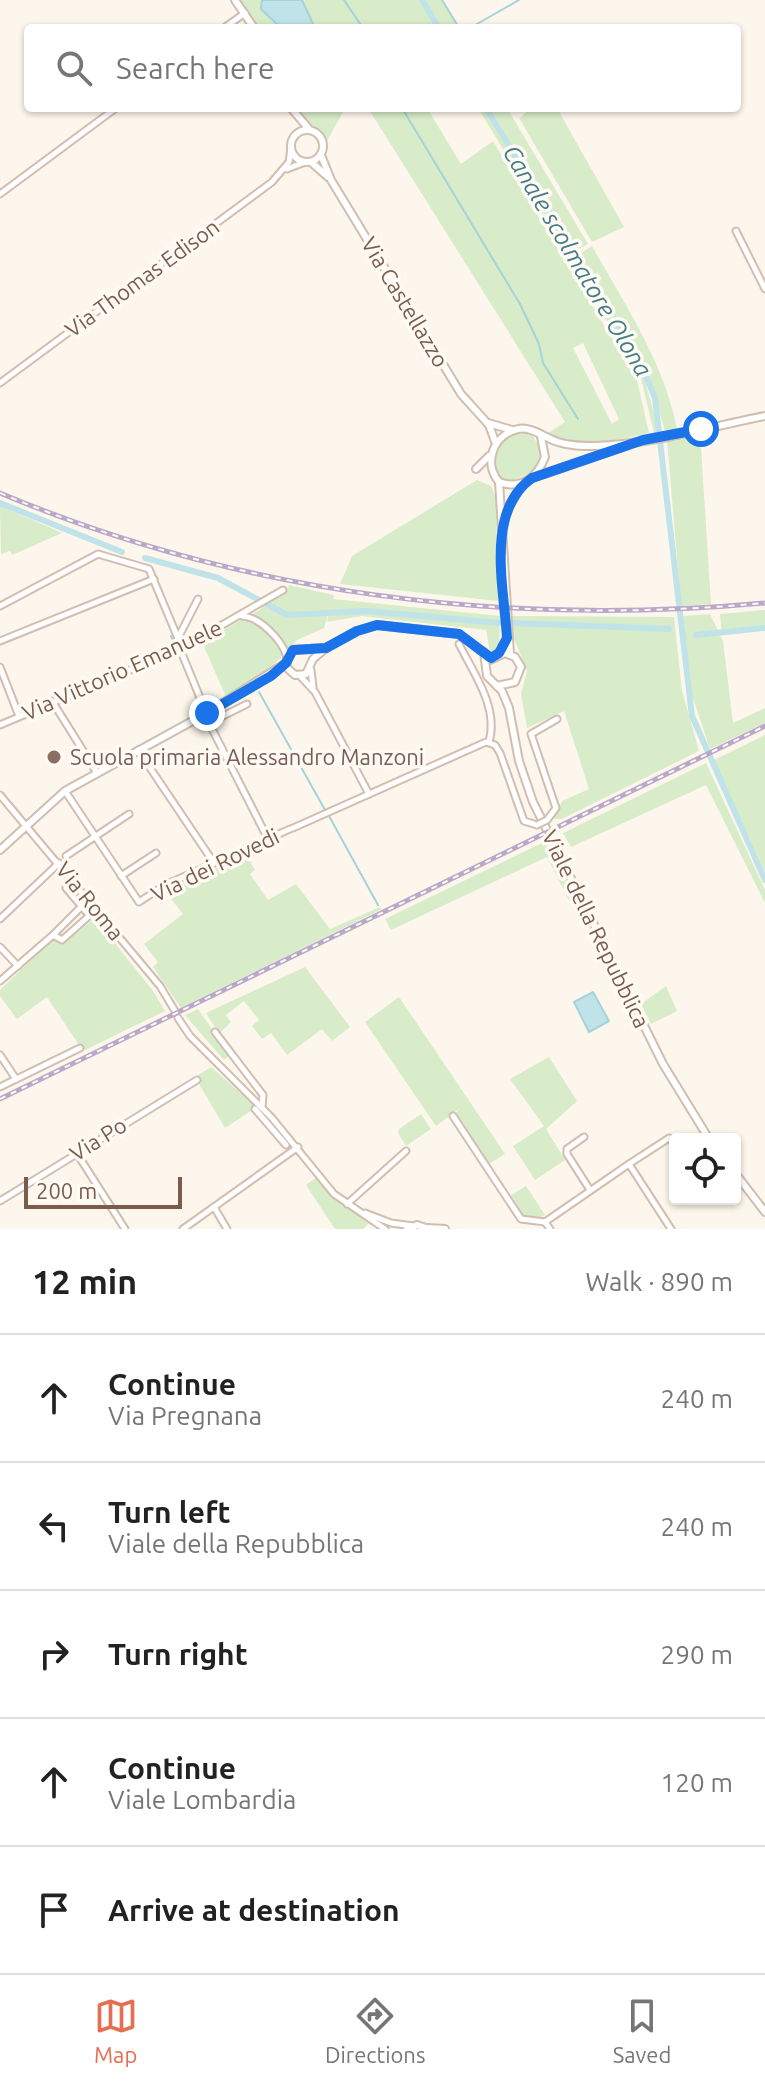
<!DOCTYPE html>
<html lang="en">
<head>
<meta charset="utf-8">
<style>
  :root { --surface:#fff; --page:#f6f6f6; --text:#222; --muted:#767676; --line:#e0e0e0; --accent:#e76f51 }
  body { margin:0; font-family:Ubuntu,sans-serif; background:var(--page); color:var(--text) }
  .controls { position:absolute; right:24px; bottom:24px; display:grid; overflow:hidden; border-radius:8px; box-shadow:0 2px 6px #0004 }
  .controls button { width:72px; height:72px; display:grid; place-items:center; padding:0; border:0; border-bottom:2px solid var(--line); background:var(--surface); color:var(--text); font:40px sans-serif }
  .scale { position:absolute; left:24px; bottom:20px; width:158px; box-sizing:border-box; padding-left:8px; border:4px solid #7a5c4d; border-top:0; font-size:22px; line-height:28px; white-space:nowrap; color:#7a5c4d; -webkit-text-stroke:6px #fffaf3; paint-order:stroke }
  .stop { position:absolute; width:24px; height:24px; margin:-18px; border:6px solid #1a73e8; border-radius:50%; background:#fff }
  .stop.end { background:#1a73e8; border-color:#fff; box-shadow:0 2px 8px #0008 }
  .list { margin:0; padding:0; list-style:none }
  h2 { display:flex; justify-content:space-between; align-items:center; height:104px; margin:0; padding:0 32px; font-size:34px }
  h2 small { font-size:26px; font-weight:400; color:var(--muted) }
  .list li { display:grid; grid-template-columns:52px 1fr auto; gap:24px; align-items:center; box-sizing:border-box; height:128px; padding:0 32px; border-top:2px solid var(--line) }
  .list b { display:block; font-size:30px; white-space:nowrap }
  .list p { margin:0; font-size:26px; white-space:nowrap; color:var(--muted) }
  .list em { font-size:26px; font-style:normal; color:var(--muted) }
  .icon { flex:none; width:44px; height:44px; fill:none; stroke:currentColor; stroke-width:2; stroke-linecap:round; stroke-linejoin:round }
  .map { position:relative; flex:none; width:765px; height:1229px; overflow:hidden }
  .search { position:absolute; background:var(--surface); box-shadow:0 2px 6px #0004; left:24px; right:24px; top:24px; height:88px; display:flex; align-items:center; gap:20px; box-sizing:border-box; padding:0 28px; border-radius:8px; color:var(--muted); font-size:30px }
  .sheet { height:744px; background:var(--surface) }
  nav { display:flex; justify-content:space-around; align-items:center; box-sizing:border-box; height:112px; border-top:2px solid var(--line); background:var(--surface); font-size:22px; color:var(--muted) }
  nav a { display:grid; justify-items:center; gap:4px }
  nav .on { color:var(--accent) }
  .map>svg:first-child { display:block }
  .green { fill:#d8ecc9; fill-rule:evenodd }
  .water { fill:#bfe3e8; stroke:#a5d3da; stroke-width:2 }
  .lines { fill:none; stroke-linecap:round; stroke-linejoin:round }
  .stream { stroke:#a5d3da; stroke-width:2 }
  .canal { stroke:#bfe3e8; stroke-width:6 }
  .minor-casing { stroke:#d1beb0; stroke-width:9 }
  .tertiary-casing { stroke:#d1beb0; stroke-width:10 }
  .minor { stroke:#fff; stroke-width:5 }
  .tertiary { stroke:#fff; stroke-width:6 }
  .rail-casing { stroke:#b9a8c9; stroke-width:5 }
  .rail { stroke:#fffaf3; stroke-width:2; stroke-dasharray:6; stroke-linecap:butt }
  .minor-bridge-casing { stroke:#d1beb0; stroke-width:9; stroke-linecap:butt }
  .minor-bridge { stroke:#fff; stroke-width:5 }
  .route { stroke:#1a73e8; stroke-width:10 }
  .education-dot { fill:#8d6e63; stroke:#fffaf3; stroke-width:3 }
  .labels { text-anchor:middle; stroke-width:7; stroke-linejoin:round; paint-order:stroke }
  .street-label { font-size:22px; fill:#7a5c4d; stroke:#fffaf3 }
  .education-label { font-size:22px; fill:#785e54; stroke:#fffaf3; text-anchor:start }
  .water-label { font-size:24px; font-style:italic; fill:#437c86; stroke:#fffaf3 }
</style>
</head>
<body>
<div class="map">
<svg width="765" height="1229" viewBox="0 0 765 1229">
  <rect width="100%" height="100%" fill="#fdf6ec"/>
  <!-- green -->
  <g class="green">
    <path d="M240 0H420L436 28H258Z"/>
    <path d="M425 0H442L458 26 441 28Z"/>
    <path d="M296 108H340L343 112 327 141C320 125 303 125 296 108Z"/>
    <path d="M368 108H427L461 164 493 141 637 380 649 433C614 441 581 448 545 435L565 422ZM583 343 619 419 612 424 573 348Z"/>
    <path d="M478 108H483L572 252 567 255Z"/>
    <path d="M489 108H507L588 244 575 251Z"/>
    <path d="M532 108H557L624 227 592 242 519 118Z"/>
    <path d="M592 246C625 305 664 362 677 429L665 431 646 366 578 255Z"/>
    <path d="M574 257 643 374 659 432 654 433 641 378 570 259Z"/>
    <path d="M518 432 532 434 542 453 532 472 509 482 500 478 494 463 502 442Z"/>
    <path d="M700 432 711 604 681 606 667 439Z"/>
    <path d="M477 480 491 486 496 498 498 601 340 584 352 556Z"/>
    <path d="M0 506 5 508 62 533 12 555 10 551 1 554Z"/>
    <path d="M289 585 334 595 333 599 500 616 499 649 490 652 486 630 362 616 327 622 329 610 324 628 297 640 259 680 226 697 202 642 261 609 265 601 287 591Z"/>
    <path d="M765 610V630L722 635 720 614Z"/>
    <path d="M710 614 723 641 733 723 765 708V723L710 749 692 695 683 616Z"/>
    <path d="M511 616 674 617 682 691 699 751 562 819H554L562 801 589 789 564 711 527 728 521 694 527 671 513 636Z"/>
    <path d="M765 735V872L714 760Z"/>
    <path d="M706 763 765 890V903L706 785 571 847 563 833Z"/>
    <path d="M546 841 577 904H571L547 857 391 930 385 919Z"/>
    <path d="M246 854 255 870 250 874 268 900 296 884 330 929 380 907 382 909 181 1008 153 967 158 962 144 944 183 914 164 890Z"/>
    <path d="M95 918 153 991 165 1011 83 1051 47 997 17 1019 0 996V990L53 939 61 945Z"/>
    <path d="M305 967 350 1027 332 1041 322 1029 287 1055 271 1033 262 1039 252 1026 259 1020 244 1001 226 1015 231 1022 219 1034 206 1013Z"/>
    <path d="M666 986 677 1011 651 1024 641 1004Z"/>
    <path d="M399 997 505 1154 489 1164 455 1114 460 1108 436 1126 365 1022Z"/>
    <path d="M198 1009 230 1055 224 1060 185 1015Z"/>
    <path d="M549 1057 577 1101 546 1129 565 1160 535 1180 513 1146 544 1126 510 1079Z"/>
    <path d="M211 1067 257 1107 225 1128 195 1077Z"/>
    <path d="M421 1114 431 1129 406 1146 398 1133 399 1129Z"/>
    <path d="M317 1177 336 1201 370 1222 363 1229H335L306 1185Z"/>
    <path d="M526 1186 545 1215 539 1219 523 1215 511 1195Z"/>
  </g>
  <!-- water -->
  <g class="water">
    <path d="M262 0H302L315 28H281L261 9Z"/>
    <path d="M593 992 609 1021 589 1032 574 1002Z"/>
  </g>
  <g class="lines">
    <!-- stream -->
    <g class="stream">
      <path d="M344 0 363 28"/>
      <path d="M442 0 458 26"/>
      <path d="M470 28 519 0"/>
      <path d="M402 108 520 304 539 344 543 363 578 419"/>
      <path d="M171 636 176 646"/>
      <path d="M186 649 197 645"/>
      <path d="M259 692 325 810"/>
      <path d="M329 816 378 905"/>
    </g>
    <!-- canal -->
    <g class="canal">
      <path d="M422 0 439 28"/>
      <path d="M486 108 639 360 655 398 692 716 765 880"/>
      <path d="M0 503 122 552"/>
      <path d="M145 558 218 578 287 615 367 611 499 623"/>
      <path d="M512 623 669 629"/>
      <path d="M696 635 765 628"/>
    </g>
    <!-- minor casing -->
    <g class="minor-casing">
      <g id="minor">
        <path d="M224 28 245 13"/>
        <path d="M287 169 305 162"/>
        <path d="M0 194 116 108"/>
        <path d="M736 231 765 289"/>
        <path d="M0 383 272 182 289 162 291 148"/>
        <path d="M0 606 98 554 149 569 182 648"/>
        <path d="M242 616C260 617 282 640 287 657"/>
        <path d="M178 638 198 599"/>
        <path d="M0 641 154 579"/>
        <path d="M459 644C474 674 499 708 489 742"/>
        <path d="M180 649 203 705"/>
        <path d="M0 667 19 716"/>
        <path d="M311 670 313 687"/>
        <path d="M300 676 315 692 369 794"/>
        <path d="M52 701 97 773"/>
        <path d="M247 704 209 723 268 839"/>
        <path d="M0 725 182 648 283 590"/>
        <path d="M138 750 214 863"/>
        <path d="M65 791 139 902 165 885 290 829"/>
        <path d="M0 795 160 986 175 1011"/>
        <path d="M547 820 556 808 531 734 557 719"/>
        <path d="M293 828 486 742 495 745 500 753 524 821 537 825"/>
        <path d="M66 856 129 814"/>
        <path d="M121 876 156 853"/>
        <path d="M72 880 66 888 88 914 89 916 62 940 53 935 82 906"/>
        <path d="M0 919 59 863"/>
        <path d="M0 947 18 966"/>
        <path d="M0 981 53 935"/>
        <path d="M178 1018 190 1036 272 1118 334 1194 385 1229"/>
        <path d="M215 1032 263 1095 262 1107"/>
        <path d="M0 1055 16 1079"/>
        <path d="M0 1087 80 1048"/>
        <path d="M255 1109 286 1145"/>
        <path d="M453 1116 521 1219 545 1222"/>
        <path d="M584 1137 567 1149V1154L590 1190"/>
        <path d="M76 1152 125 1229"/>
        <path d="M629 1164 669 1138"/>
        <path d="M0 1201 197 1080"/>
        <path d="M347 1204 406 1151"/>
        <path d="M214 1207 227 1229"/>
        <path d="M365 1213 391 1223 413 1226"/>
        <path d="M545 1222 629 1164 671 1229"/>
        <path d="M545 1222 550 1229"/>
        <path d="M183 1229 298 1147"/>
      </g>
    </g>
    <!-- tertiary casing -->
    <g class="tertiary-casing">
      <g id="tertiary">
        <path d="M235 0 254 28"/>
        <path d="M292 109 308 128"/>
        <circle cx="307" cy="146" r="16"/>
        <path d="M321 155 331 180 461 394 489 425 496 444"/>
        <path d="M311 162 328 177"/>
        <path d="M488 423 512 430"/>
        <path d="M541 437 545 457C537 478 521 490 499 482 483 463 493 435 518 429 531 426 545 438 558 442 570 446 582 446 595 446 652 444 709 427 765 416"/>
        <path d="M476 469 489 456"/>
        <path d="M532 478 628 445"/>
        <path d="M499 482 510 654"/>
        <path d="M503 517 522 485"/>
        <path d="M326 648 293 650 287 657V668L295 675 306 674 313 659 326 648 357 631 377 625 459 634 491 658"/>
        <path d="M484 652 487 676 502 691 509 708 519 761 533 802 663 1064 709 1139"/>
        <path d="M490 660 505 653 515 657 521 667 515 682 497 686"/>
        <path d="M0 850 65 791 207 713 286 663"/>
        <path d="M735 1173 765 1212"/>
        <path d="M427 1228 445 1229"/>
        <path d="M407 1229 417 1225 429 1229"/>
      </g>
    </g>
    <!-- minor -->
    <use href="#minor" class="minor"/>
    <!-- tertiary -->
    <use href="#tertiary" class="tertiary"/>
    <!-- rail casing -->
    <g class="rail-casing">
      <g id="rail">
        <path d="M0 493C240 594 506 627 765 603"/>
        <path d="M0 1099 765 726"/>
      </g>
    </g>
    <!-- rail -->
    <use href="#rail" class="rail"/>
    <!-- minor-bridge casing -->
    <g class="minor-bridge-casing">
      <path id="minor-bridge" d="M537 825 547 820"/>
    </g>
    <!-- minor-bridge -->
    <use href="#minor-bridge" class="minor-bridge"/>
  </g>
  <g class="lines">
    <!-- route -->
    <path class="route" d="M207 713 271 676 286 663 293 650 326 648 357 631 377 625 459 634 491 658 499 653 507 638C504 587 485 511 532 478L643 440 701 429"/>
  </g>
  <!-- markers -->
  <circle class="education-dot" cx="54" cy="757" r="8"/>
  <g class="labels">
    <!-- street labels -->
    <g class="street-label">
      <text transform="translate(142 278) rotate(-36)" y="8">Via Thomas Edison</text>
      <text transform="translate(405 302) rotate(59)" y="8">Via Castellazzo</text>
      <text transform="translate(122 670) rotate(-24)" y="8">Via Vittorio Emanuele</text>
      <text transform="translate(215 865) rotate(-26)" y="8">Via dei Rovedi</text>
      <text transform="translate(90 901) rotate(51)" y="8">Via Roma</text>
      <text transform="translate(596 929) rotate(64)" y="8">Viale della Repubblica</text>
      <text transform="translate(98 1139) rotate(-32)" y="8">Via Po</text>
    </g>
    <!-- education labels -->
    <g class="education-label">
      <text x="70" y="765">Scuola primaria Alessandro Manzoni</text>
    </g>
    <!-- water labels -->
    <g class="water-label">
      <text transform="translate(577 261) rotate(59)" y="8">Canale scolmatore Olona</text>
    </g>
  </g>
</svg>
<div class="controls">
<button><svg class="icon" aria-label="locate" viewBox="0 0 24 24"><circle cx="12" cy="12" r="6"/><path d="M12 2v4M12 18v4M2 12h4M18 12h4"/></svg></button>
</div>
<div class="scale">200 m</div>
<div class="stop" style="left:701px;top:429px"></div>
<div class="stop end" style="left:207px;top:713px"></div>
<div class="search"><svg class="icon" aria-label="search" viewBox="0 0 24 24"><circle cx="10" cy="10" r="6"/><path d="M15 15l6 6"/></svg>Search here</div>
</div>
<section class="sheet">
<h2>12 min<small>Walk · 890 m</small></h2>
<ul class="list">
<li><svg class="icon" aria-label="ahead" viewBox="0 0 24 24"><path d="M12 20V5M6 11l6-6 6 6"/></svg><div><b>Continue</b><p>Via Pregnana</p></div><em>240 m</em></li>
<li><svg class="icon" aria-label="left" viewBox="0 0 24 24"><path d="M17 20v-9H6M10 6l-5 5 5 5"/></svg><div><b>Turn left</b><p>Viale della Repubblica</p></div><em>240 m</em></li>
<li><svg class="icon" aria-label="right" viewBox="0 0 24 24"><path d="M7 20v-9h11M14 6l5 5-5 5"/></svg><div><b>Turn right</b></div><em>290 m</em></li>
<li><svg class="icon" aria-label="ahead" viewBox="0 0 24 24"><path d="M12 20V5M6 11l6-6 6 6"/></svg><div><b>Continue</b><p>Viale Lombardia</p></div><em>120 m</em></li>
<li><svg class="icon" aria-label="arrive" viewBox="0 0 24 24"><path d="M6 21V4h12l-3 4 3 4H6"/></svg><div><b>Arrive at destination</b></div></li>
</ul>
</section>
<nav>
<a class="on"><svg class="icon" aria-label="map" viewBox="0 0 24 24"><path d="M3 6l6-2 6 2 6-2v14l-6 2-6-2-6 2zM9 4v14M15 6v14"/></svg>Map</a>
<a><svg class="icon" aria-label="directions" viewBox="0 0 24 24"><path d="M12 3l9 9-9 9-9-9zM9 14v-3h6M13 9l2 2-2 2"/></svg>Directions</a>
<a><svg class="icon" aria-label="saved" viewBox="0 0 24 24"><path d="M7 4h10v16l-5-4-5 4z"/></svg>Saved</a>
</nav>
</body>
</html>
